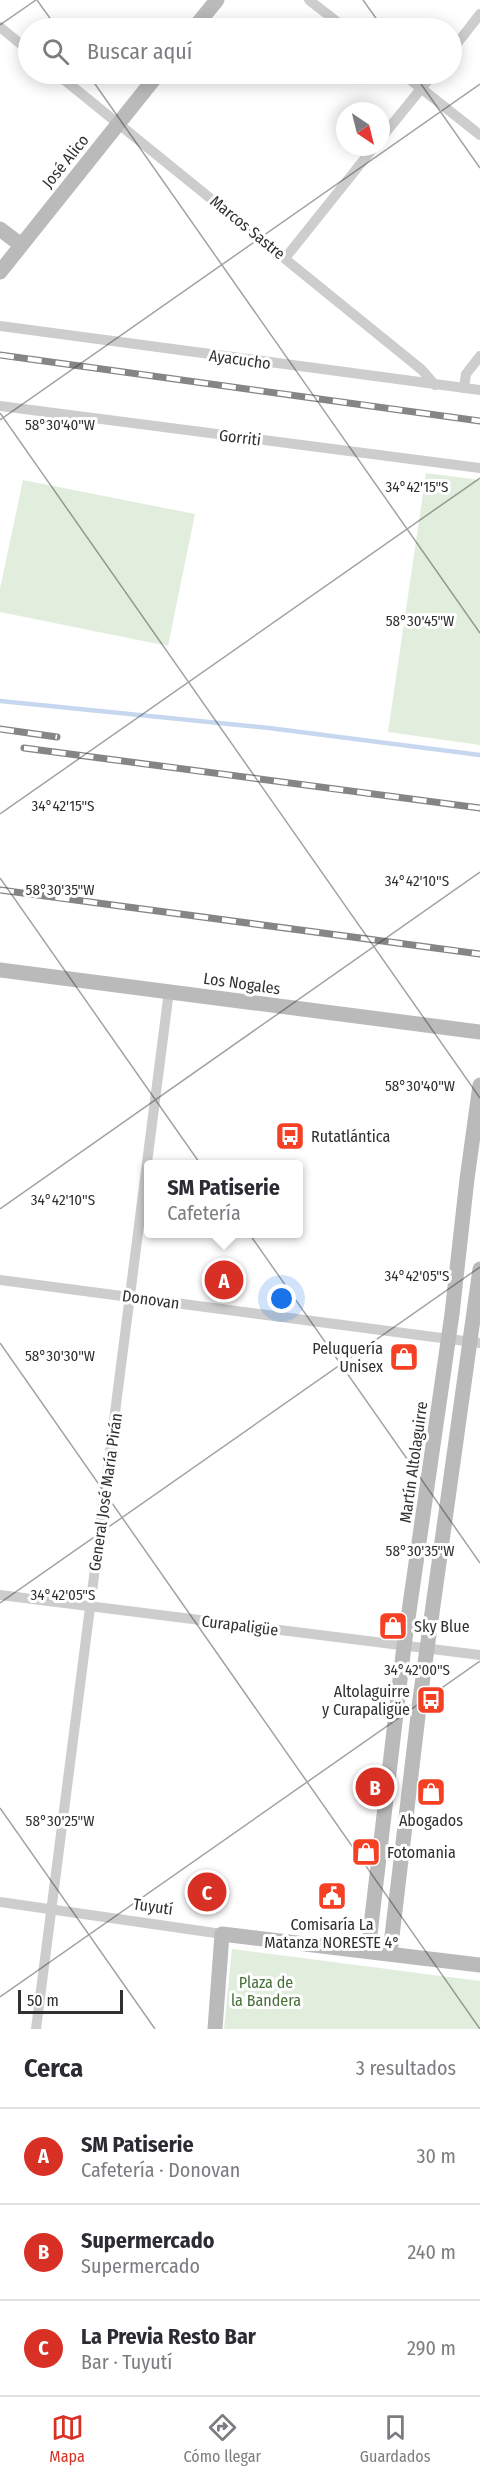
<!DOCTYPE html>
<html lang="es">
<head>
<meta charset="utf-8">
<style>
  :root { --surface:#fff; --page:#f2f2f3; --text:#2b2b33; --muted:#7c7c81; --line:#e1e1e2; --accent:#d93025 }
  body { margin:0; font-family:"Fira Sans Condensed",sans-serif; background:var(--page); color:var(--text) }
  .compass { position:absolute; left:336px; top:102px; width:54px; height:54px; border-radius:50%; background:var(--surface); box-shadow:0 3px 15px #0003; rotate:145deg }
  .scale { position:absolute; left:18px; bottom:15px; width:105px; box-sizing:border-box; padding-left:6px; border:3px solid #303030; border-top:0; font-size:16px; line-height:21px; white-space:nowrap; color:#303030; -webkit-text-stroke:4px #fff; paint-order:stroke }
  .you { position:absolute; left:282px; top:1299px; width:21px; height:21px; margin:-15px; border:4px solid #fff; border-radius:50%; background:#1a73e8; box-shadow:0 0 0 9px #1a73e833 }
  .badge { display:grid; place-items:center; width:39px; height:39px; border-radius:50%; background:var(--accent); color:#fff; font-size:20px; font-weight:700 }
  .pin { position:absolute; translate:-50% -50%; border:3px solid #fff; box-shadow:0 2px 6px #0006 }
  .popup { position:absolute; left:144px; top:1160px; width:159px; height:78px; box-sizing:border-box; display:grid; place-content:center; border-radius:6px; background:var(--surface); filter:drop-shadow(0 2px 4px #0005); font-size:20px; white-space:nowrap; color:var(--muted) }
  .popup b { font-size:22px; color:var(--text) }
  .popup::after { content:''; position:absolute; left:50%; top:100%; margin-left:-12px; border:12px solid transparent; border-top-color:var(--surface) }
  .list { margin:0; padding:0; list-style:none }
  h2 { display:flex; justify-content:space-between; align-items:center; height:78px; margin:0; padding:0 24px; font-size:26px }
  h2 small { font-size:20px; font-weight:400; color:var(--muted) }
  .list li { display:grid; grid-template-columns:39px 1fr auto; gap:18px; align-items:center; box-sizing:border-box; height:96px; padding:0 24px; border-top:2px solid var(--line) }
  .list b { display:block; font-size:22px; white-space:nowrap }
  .list p { margin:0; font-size:20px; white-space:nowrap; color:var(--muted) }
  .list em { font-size:20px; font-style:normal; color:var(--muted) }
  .icon { flex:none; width:33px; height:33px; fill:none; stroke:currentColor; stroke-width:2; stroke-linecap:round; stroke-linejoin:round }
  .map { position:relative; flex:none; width:480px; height:2029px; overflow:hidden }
  .search { position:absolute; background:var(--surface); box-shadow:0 3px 15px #0003; left:18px; right:18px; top:18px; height:66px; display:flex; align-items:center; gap:15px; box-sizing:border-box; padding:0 21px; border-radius:33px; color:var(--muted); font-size:22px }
  .sheet { height:366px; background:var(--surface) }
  nav { display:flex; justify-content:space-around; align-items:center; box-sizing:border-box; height:84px; border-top:2px solid var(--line); background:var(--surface); font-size:16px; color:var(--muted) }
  nav a { display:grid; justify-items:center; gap:3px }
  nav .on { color:var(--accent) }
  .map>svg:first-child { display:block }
  .green { fill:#e2eedd }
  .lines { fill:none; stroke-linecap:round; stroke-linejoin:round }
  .stream { stroke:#c7d7ef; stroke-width:4.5 }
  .street { stroke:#cdcdcd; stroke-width:10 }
  .secondary { stroke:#bababa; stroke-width:15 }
  .rail-casing { stroke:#858585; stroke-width:7 }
  .rail { stroke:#fff; stroke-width:4.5; stroke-dasharray:14; stroke-linecap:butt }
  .ticks { fill:none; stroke:#303030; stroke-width:1.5; stroke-opacity:0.45 }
  .labels { text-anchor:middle; stroke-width:6; stroke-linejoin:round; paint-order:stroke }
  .street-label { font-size:16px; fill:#303030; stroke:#fff }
  .poi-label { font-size:16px; fill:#303030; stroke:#fff; text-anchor:start }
  .park-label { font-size:16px; fill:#477039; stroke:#fff }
  .ticks-label { font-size:15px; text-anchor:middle; fill:#303030; stroke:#fff; stroke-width:6; stroke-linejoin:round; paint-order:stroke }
</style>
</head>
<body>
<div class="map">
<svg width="480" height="2029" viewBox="0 0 480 2029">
  <rect width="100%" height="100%" fill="#fff"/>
  <!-- green -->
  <g class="green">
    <path d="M426 473 480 480V745L388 732Z"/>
    <path d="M23 480 195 514 168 646 0 612V589Z"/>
    <path d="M232 1949 480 1981V2029H224Z"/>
  </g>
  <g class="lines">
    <!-- stream -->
    <path class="stream" d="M0 701 269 728 480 755"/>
    <!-- street -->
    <g class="street">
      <path d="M309 0 345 28"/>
      <path d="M0 27 28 50"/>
      <path d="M452 50 480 14"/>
      <path d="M57 74 422 370 435 385"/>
      <path d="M403 74 480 135"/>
      <path d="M381 138 433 74"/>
      <path d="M286 257 374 147"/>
      <path d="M0 326 480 390"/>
      <path d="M464 388 466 374 480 356"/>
      <path d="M0 406 480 468"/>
      <path d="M0 1280 480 1343"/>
      <path d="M0 1595 480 1655"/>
      <path d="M0 1902 222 1934"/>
      <path d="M36 2029 169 991"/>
    </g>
    <!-- secondary -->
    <g class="secondary">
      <path d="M194 28 217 0"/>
      <path d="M0 229 21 245"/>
      <path d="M0 272 158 74"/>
      <path d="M0 970 480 1032"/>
      <path d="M368 1951 404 1646 452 1314 467 1179 480 1085"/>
      <path d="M390 1953 420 1699 480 1269"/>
      <path d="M215 2029 222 1934 480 1965"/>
    </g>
    <!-- rail casing -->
    <g class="rail-casing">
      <g id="rail">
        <path d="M0 355 480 421"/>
        <path d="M0 729 57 737"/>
        <path d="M24 748 480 808"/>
        <path d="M0 890 480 954"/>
      </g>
    </g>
    <!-- rail -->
    <use href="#rail" class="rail"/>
  </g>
  <!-- ticks -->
  <path class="ticks" d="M37 0 57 28M363 0 383 28M0 25 36 0M88 74 480 633M414 74 480 168M0 413 480 1098M0 420 480 84M0 814 480 478M0 878 480 1563M0 1209 480 872M0 1343 480 2029M0 1603 480 1267M0 1808 155 2029M0 1997 480 1661"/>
  <!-- icons -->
  <defs>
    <g id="bus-square" transform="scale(1.5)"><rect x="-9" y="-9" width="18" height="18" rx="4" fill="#f54024" stroke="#fff"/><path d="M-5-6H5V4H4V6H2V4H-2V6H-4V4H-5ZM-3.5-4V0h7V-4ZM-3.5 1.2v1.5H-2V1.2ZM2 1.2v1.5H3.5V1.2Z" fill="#fff"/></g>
    <g id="shop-square" transform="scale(1.5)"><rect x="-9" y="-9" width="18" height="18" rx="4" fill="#f54024" stroke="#fff"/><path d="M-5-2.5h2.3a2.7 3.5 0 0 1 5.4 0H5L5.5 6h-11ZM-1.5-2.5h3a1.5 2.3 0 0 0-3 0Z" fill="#fff"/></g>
    <g id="civic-square" transform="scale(1.5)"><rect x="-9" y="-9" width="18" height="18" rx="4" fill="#f54024" stroke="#fff"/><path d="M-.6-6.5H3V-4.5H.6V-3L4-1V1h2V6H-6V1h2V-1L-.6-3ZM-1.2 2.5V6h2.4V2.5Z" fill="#fff"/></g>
  </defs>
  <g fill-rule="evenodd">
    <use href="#bus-square" x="290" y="1136"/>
    <use href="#shop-square" x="404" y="1357"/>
    <use href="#shop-square" x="393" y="1626"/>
    <use href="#bus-square" x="431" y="1700"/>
    <use href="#shop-square" x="431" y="1792"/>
    <use href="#shop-square" x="366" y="1852"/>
    <use href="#civic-square" x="332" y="1896"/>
  </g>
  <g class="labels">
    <!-- street labels -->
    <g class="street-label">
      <text transform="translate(65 161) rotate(-51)" y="6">José Alico</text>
      <text transform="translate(248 227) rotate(39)" y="6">Marcos Sastre</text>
      <text transform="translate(240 359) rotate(8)" y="6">Ayacucho</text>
      <text transform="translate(240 437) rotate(7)" y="6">Gorriti</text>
      <text transform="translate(242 983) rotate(8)" y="6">Los Nogales</text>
      <text transform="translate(151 1299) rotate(8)" y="6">Donovan</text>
      <text transform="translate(413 1462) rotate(-82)" y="6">Martín Altolaguirre</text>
      <text transform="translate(105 1492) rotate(-82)" y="6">General José María Pirán</text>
      <text transform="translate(240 1625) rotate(7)" y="6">Curapaligüe</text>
      <text transform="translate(153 1906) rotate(8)" y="6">Tuyutí</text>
    </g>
    <!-- poi labels -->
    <g class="poi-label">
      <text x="311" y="1142">Rutatlántica</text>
      <text x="383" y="1354" text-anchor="end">Peluquería<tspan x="383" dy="18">Unisex</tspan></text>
      <text x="414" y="1632">Sky Blue</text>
      <text x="410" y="1697" text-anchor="end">Altolaguirre<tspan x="410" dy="18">y Curapaligüe</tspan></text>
      <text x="431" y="1826" text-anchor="middle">Abogados</text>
      <text x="387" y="1858">Fotomania</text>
      <text x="332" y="1930" text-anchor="middle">Comisaría La<tspan x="332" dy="18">Matanza NORESTE 4°</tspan></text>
    </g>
    <!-- park labels -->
    <g class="park-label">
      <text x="266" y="1988">Plaza de<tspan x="266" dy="18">la Bandera</tspan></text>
    </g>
  </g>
  <g class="ticks-label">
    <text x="60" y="430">58°30'40"W</text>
    <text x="417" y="492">34°42'15"S</text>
    <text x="420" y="626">58°30'45"W</text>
    <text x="63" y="811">34°42'15"S</text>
    <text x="417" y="886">34°42'10"S</text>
    <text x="60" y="895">58°30'35"W</text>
    <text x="420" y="1091">58°30'40"W</text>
    <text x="63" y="1205">34°42'10"S</text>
    <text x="417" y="1281">34°42'05"S</text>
    <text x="60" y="1361">58°30'30"W</text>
    <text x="420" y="1556">58°30'35"W</text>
    <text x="63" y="1600">34°42'05"S</text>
    <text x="417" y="1675">34°42'00"S</text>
    <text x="60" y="1826">58°30'25"W</text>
  </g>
</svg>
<svg class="compass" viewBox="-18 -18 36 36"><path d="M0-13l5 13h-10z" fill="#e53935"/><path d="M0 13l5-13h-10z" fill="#7c7c81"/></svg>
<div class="scale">50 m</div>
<div class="you"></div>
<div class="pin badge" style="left:224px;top:1280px">A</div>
<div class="popup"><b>SM Patiserie</b>Cafetería</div>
<div class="pin badge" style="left:375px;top:1787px">B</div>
<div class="pin badge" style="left:207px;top:1892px">C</div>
<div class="search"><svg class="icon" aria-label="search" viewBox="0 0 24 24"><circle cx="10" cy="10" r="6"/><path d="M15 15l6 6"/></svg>Buscar aquí</div>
</div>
<section class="sheet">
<h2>Cerca<small>3 resultados</small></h2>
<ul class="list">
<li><span class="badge">A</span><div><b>SM Patiserie</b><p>Cafetería · Donovan</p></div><em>30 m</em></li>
<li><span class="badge">B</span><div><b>Supermercado</b><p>Supermercado</p></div><em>240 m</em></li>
<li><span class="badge">C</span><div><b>La Previa Resto Bar</b><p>Bar · Tuyutí</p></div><em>290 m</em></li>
</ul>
</section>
<nav>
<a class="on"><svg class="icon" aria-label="map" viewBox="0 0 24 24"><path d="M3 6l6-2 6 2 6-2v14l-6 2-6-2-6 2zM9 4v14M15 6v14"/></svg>Mapa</a>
<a><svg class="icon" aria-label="directions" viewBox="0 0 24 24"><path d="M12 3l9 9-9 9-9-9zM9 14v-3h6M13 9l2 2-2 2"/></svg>Cómo llegar</a>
<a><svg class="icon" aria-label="saved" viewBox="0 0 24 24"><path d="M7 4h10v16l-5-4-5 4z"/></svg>Guardados</a>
</nav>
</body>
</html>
